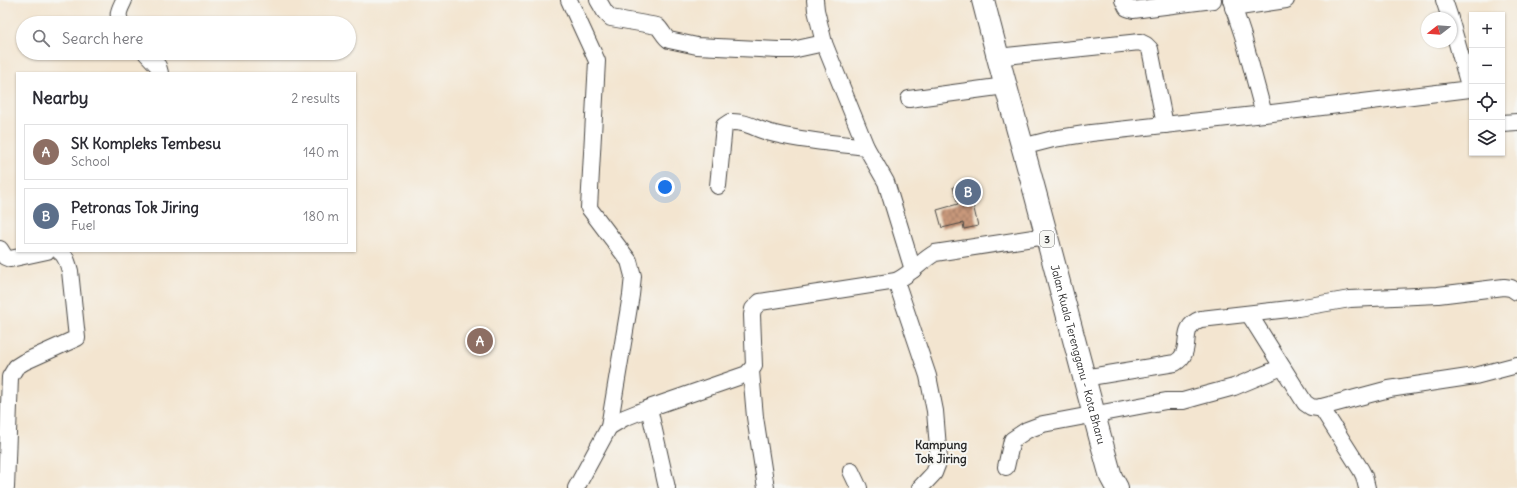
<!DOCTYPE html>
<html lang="en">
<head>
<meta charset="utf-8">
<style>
  :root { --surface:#fff; --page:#f7f7f7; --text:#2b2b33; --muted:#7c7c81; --line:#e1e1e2; --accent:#111827 }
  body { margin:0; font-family:Delius,sans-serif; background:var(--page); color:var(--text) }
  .controls { position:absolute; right:12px; top:12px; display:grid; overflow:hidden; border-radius:0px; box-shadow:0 1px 3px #0004 }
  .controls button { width:36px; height:36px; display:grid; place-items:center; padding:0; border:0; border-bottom:1px solid var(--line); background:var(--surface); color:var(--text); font:20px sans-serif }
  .compass { position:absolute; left:1421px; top:12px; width:36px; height:36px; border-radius:50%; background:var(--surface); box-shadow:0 1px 3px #0004; rotate:253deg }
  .you { position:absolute; left:665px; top:187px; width:14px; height:14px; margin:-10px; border:3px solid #fff; border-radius:50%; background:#1a73e8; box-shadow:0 0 0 6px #1a73e833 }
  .badge { display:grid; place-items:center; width:26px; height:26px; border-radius:50%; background:var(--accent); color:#fff; font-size:13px; font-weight:700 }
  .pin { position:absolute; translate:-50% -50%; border:2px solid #fff; box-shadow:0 1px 4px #0006 }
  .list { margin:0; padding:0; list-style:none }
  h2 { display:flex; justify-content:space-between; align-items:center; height:52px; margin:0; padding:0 16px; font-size:17px }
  h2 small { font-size:13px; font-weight:400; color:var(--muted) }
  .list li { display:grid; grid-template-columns:26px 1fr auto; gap:12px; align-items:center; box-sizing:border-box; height:56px; margin:0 8px 8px; padding:0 8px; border:1px solid var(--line); border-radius:0px }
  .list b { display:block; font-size:15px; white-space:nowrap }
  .list p { margin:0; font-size:13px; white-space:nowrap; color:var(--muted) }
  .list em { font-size:13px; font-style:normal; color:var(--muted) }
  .icon { flex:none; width:22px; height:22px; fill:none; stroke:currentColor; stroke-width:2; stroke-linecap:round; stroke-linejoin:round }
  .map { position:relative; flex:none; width:1517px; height:488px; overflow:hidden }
  .search { position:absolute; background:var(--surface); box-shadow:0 1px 3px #0004; left:16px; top:16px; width:340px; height:44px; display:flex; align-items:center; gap:10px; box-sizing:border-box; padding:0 14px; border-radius:22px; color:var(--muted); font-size:15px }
  .panel { position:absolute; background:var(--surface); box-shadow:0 1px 3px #0004; left:16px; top:72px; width:340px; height:180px; border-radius:0px }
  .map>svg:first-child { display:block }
  .building { fill:url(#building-cross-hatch) }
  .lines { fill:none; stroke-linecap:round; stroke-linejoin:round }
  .minor-casing { stroke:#494744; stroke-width:18 }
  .highway-casing { stroke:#494744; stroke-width:24 }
  .minor { stroke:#fff; stroke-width:16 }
  .highway { stroke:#fff; stroke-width:22 }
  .labels { text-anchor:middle; stroke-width:4; stroke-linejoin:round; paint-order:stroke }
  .shield { fill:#f6f6f2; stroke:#686867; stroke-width:1 }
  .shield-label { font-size:10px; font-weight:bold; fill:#2b2b2b }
  .street-label { font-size:11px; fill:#2b2b2b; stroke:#f6f6f2 }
  .neighbourhood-label { font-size:12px; font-weight:bold; fill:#2b2b2b; stroke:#f6f6f2 }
</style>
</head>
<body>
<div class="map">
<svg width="1517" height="488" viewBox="0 0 1517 488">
  <defs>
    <pattern id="building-cross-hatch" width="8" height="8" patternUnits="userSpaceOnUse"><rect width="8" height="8" fill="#c9997c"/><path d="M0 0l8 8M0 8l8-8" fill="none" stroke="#a37d66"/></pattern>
  </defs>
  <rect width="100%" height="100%" fill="#f6f6f2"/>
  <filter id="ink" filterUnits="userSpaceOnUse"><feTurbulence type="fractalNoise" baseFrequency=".025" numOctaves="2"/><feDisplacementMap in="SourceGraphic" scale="8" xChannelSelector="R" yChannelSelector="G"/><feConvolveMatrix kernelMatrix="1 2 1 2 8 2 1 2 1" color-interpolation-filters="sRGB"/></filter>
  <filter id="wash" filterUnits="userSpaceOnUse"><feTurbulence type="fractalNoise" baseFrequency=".012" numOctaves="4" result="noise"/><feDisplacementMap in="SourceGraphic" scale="16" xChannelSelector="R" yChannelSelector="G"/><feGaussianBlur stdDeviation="0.9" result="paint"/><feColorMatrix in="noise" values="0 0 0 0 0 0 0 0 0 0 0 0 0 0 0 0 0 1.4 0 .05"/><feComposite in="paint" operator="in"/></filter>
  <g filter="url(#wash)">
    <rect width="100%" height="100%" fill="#f3e5d0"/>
    <g id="blocks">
      <!-- building -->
      <path class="building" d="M968 183 978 226 964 229 963 223 942 228 937 210 958 204 953 187Z"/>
    </g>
  </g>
  <g filter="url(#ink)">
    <use href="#blocks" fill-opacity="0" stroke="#494744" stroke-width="1"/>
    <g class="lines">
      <!-- minor casing -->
      <g class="minor-casing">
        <g id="minor">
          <path d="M569 0 597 61 589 208 629 261 633 276 631 295 609 427 576 488"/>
          <path d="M598 0 605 12 611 18 657 26C662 30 664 37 669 40L697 46 778 50H792L824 43"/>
          <path d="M815 0 816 10 824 43 866 147 886 182 913 270"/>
          <path d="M1123 0 1127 8 1133 10 1213 0"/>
          <path d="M1231 0 1243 36 1264 114"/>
          <path d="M1444 0 1450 18"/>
          <path d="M1233 8 1286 0"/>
          <path d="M121 23C116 14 120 9 124 0"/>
          <path d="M146 53 158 66 160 73"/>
          <path d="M997 57 1140 42 1146 45 1150 49 1165 125"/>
          <path d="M909 99 1005 86"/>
          <path d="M1502 123 1517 122"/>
          <path d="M1022 147 1053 139 1091 133 1264 114 1470 89 1451 22"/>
          <path d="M718 186 724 126 730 122C746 121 755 129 771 133 801 141 834 143 866 147"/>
          <path d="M0 249 5 257 10 259 47 251"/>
          <path d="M896 281 928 376 935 411 939 460 934 473 920 488"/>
          <path d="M1249 314 1305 403 1311 407 1318 408 1389 389 1475 376 1517 365"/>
          <path d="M751 371 755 417 766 488"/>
          <path d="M1084 378 1175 363C1196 351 1176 328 1201 319L1298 308 1350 299 1438 295 1504 287 1511 288 1517 292"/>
          <path d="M1321 407 1361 470 1364 476 1367 488"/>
          <path d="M649 408 667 488"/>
          <path d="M609 427 624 418 649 408 747 374 754 366 752 315 753 309 760 302 896 281C911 274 921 261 935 253L1046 236"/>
          <path d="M1006 467 1012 440 1027 430 1043 424 1166 401H1183L1197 397 1234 387 1282 367"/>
          <path d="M851 471 859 488"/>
          <path d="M6 488 10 377 16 367 24 362 77 338 70 271C68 264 66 255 59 251"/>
        </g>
      </g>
      <!-- highway casing -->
      <g class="highway-casing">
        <g id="highway">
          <path id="s1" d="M983 0C996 51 1010 102 1024 152 1054 261 1081 369 1111 477L1117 488"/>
        </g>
      </g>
      <!-- minor -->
      <use href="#minor" class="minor"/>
      <!-- highway -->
      <use href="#highway" class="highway"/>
    </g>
  </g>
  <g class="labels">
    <!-- shield labels -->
    <rect class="shield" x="1040" y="231" width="14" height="16" rx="3"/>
    <g class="shield-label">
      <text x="1047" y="243">3</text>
    </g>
    <!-- street labels -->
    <g class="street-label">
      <text dy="4" stroke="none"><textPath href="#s1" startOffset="367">Jalan Kuala Terengganu - Kota Bharu</textPath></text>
    </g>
    <!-- neighbourhood labels -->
    <g class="neighbourhood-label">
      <text x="941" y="449">Kampung<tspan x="941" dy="14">Tok Jiring</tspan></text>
    </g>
  </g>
</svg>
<div class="controls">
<button>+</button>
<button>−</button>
<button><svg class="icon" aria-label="locate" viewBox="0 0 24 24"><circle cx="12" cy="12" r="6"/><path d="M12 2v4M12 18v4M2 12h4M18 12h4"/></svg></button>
<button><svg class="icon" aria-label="layers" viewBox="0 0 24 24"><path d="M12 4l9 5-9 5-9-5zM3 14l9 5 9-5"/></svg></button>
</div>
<svg class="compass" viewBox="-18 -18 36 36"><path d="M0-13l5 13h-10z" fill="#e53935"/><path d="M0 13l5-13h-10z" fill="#7c7c81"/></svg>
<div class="you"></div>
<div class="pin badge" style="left:480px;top:341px;background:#8d6e63">A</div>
<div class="pin badge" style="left:968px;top:192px;background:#5c6f8a">B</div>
<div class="search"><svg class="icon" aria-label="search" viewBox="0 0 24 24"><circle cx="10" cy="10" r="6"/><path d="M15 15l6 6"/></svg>Search here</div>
<section class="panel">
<h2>Nearby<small>2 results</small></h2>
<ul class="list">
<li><span class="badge" style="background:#8d6e63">A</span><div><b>SK Kompleks Tembesu</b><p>School</p></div><em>140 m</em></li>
<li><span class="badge" style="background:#5c6f8a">B</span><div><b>Petronas Tok Jiring</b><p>Fuel</p></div><em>180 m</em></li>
</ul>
</section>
</div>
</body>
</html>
